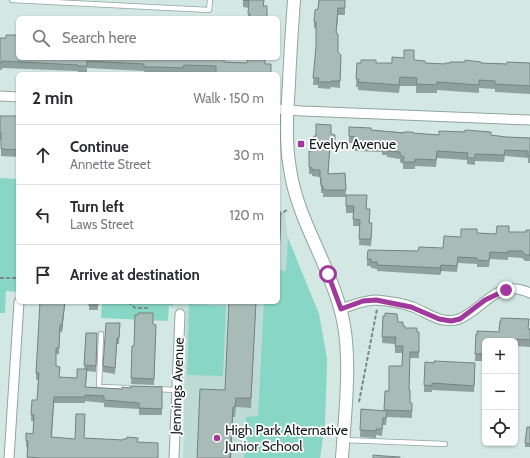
<!DOCTYPE html>
<html lang="en">
<head>
<meta charset="utf-8">
<style>
  :root { --surface:#fff; --page:#f7f7f7; --text:#2b2b33; --muted:#7c7c81; --line:#e1e1e2 }
  body { margin:0; font-family:Cabin,sans-serif; background:var(--page); color:var(--text) }
  .controls { position:absolute; right:12px; bottom:12px; display:grid; overflow:hidden; border-radius:6px; box-shadow:0 1px 3px #0004 }
  .controls button { width:36px; height:36px; display:grid; place-items:center; padding:0; border:0; border-bottom:1px solid var(--line); background:var(--surface); color:var(--text); font:20px sans-serif }
  .stop { position:absolute; width:12px; height:12px; margin:-9px; border:3px solid #a1399c; border-radius:50%; background:#fff }
  .stop.end { background:#a1399c; border-color:#fff; box-shadow:0 1px 4px #0008 }
  .list { margin:0; padding:0; list-style:none }
  h2 { display:flex; justify-content:space-between; align-items:center; height:52px; margin:0; padding:0 16px; font-size:17px }
  h2 small { font-size:13px; font-weight:400; color:var(--muted) }
  .list li { display:grid; grid-template-columns:26px 1fr auto; gap:12px; align-items:center; box-sizing:border-box; height:60px; padding:0 16px; border-top:1px solid var(--line) }
  .list b { display:block; font-size:15px; white-space:nowrap }
  .list p { margin:0; font-size:13px; white-space:nowrap; color:var(--muted) }
  .list em { font-size:13px; font-style:normal; color:var(--muted) }
  .icon { flex:none; width:22px; height:22px; fill:none; stroke:currentColor; stroke-width:2; stroke-linecap:round; stroke-linejoin:round }
  .map { position:relative; flex:none; width:530px; height:458px; overflow:hidden }
  .search { position:absolute; background:var(--surface); box-shadow:0 1px 3px #0004; left:16px; top:16px; width:264px; height:44px; display:flex; align-items:center; gap:10px; box-sizing:border-box; padding:0 14px; border-radius:6px; color:var(--muted); font-size:15px }
  .panel { position:absolute; background:var(--surface); box-shadow:0 1px 3px #0004; left:16px; top:72px; width:264px; height:232px; border-radius:6px }
  .map>svg:first-child { display:block }
  .built { fill:#bedcd5 }
  .green { fill:#88d7c6 }
  .lines { fill:none; stroke-linecap:round; stroke-linejoin:round }
  .lane-casing { stroke:#91a49f; stroke-width:6 }
  .street-casing { stroke:#91a49f; stroke-width:11 }
  .secondary-casing { stroke:#91a49f; stroke-width:14 }
  .path { stroke:#7a8985; stroke-width:2; stroke-dasharray:4 2; stroke-linecap:butt }
  .lane { stroke:#fff; stroke-width:4.5 }
  .street { stroke:#fff; stroke-width:9 }
  .secondary { stroke:#fff; stroke-width:12 }
  .wall { fill:#90a19d }
  .shaded-wall { fill:#768380 }
  .building { fill:#a8bbb7; stroke:#768380 }
  .route { stroke:#a1399c; stroke-width:5 }
  .poi-dot { fill:#a1399c; stroke:#fff; stroke-width:1.5 }
  .labels { text-anchor:middle; stroke-width:3.5; stroke-linejoin:round; paint-order:stroke }
  .poi-label { font-size:14px; fill:#131a18; stroke:#fff; text-anchor:start }
  .street-label { font-size:14px; fill:#131a18; stroke:#fff }
</style>
</head>
<body>
<div class="map">
<svg width="530" height="458" viewBox="0 0 530 458">
  <rect width="100%" height="100%" fill="#d3e8e3"/>
  <!-- built -->
  <path class="built" d="M285 213 288 238 319 314 327 359 325 423 320 458H183L186 309 170 308 171 302H278V214Z"/>
  <!-- green -->
  <g class="green">
    <path d="M0 178 18 179V292L6 291 5 313H0Z"/>
    <path d="M288 238 319 314 327 359 325 423 320 458H244L246 417 258 416 264 302H278V270L286 271Z"/>
    <path d="M102 302H173V306L169 305 168 321 101 318Z"/>
    <path d="M189 304 226 306 223 376 187 375Z"/>
  </g>
  <g class="lines">
    <!-- lane casing -->
    <g class="lane-casing">
      <g id="lane">
        <path d="M12 0 209 10 210 0"/>
        <path d="M101 334 99 387 128 388"/>
        <path d="M156 389 177 390"/>
        <path d="M344 440 445 444"/>
      </g>
    </g>
    <!-- street casing -->
    <g class="street-casing">
      <g id="street">
        <path d="M0 96 18 97"/>
        <path d="M278 109 302 111 530 120"/>
        <path d="M341 309C353 305 364 300 376 300 388 301 402 303 413 307 428 313 442 325 459 319 483 310 497 277 530 293"/>
        <path d="M9 458 19 302"/>
        <path d="M174 458 180 314"/>
      </g>
    </g>
    <!-- secondary casing -->
    <g class="secondary-casing">
      <path id="secondary" d="M294 0C292 28 290 56 289 84 287 112 285 141 290 169 297 218 327 260 340 308 353 351 345 413 342 458"/>
    </g>
    <!-- path -->
    <g class="path">
      <path d="M278 215 287 210"/>
      <path d="M0 278H18"/>
      <path d="M128 302 135 308H149"/>
      <path d="M191 302H201"/>
      <path d="M359 402 377 309"/>
    </g>
    <!-- lane -->
    <use href="#lane" class="lane"/>
    <!-- street -->
    <use href="#street" class="street"/>
    <!-- secondary -->
    <use href="#secondary" class="secondary"/>
  </g>
  <!-- wall -->
  <g class="wall">
    <path d="M243 0H264V6L267 18H248L249 8 243 7Z"/>
    <path d="M345 0V15H338L336 33 338 52 341 55 340 88 331 87 330 89 318 88V85H313L316 47V28H314V22Z"/>
    <path d="M0 38 18 58 224 62 247 63 265 58 216 73 184 72 183 74H159L144 73V71L87 68V73H78V71L2 68V70H0Z"/>
    <path d="M404 58 425 63 445 64 450 63H481L507 64 530 63V94L495 92V89L479 88V93L437 90V93H416V86H400L399 93 358 90V87H356L357 63H392Z"/>
    <path d="M0 116H18V157L1 156V140H0Z"/>
    <path d="M371 130 439 135H491L506 137 530 138V163H528V158L505 156 504 162 475 161V165L467 164V160L437 158 436 167 415 166V169H403V164L400 162V159L387 157V155H382V152L355 151V143H349V136Z"/>
    <path d="M331 134 335 135V151L330 150 328 174 345 173 346 197H323V193H321V185L320 184V177L312 176V174H309V151H311L313 149 316 136Z"/>
    <path d="M346 195 367 202 366 209 370 216 369 223 372 229 371 246 359 245 360 226H353V213H346Z"/>
    <path d="M278 212 281 222 279 264H278Z"/>
    <path d="M530 230V261H525L522 258 508 257V260L490 259 489 267H477V264L458 263 457 272 441 271 440 275 377 271V269L371 268V266H367V259L418 251 443 248 461 237 477 233 496 234 509 232H526Z"/>
    <path d="M65 302 62 332H60L59 354H56V366L59 377 77 378 84 369 86 333H97L96 372 87 371 86 387 122 389 131 388 162 387V415H139V409L104 407V403L85 401V403H54L52 437 75 439 84 438 138 442 158 458H27V447H26V441L33 434 34 421H31L32 400H37L38 380H36V373Z"/>
    <rect x="89" y="302" width="9" height="8"/>
    <path d="M229 302H256L251 408 236 407 235 417H233L231 458H197L225 390Z"/>
    <path d="M383 316 398 322 405 328 417 332H419V358H410L409 390 410 403H412V418L387 417 386 425H383L382 436 376 435V438L360 437 361 409 384 411 389 391 402 366V353H395V344L382 343Z"/>
    <path d="M501 318 529 319 528 329H530V347L515 346V341H485V361H475L476 334 477 335V331L499 332 500 321H501Z"/>
    <path d="M120 323 119 344H117L115 374 103 372V366Z"/>
    <path d="M153 324 156 331 154 385 131 384 132 346H134Z"/>
    <path d="M475 369 474 392 432 390V392H424V385Z"/>
    <path d="M530 427V447H525V443Z"/>
  </g>
  <!-- shaded-wall -->
  <g class="shaded-wall">
    <path d="M338 8V15L336 39V33Z"/>
    <path d="M281 212V222L279 264V254Z"/>
    <path d="M441 265V271L440 275V268Z"/>
    <path d="M65 302 62 332V325Z"/>
    <path d="M233 407 231 458H230Z"/>
  </g>
  <!-- building -->
  <g class="building">
    <path d="M243 0H264L263 6H267V18H250V14H248L249 1Z"/>
    <path d="M319 0H345V8H338L336 33 338 34V52L341 55 340 81H331L330 82H318L319 78H313L316 47V22H314L315 10 318 9Z"/>
    <path d="M6 35H18V58H224V62L247 63 248 58H265V64H271V74H216V66L184 65 183 68 156 67H144V64L87 61V66H78V65L2 61V63H0V38H6Z"/>
    <path d="M404 50H414V60L425 61V63L445 64V63H450V62H465V60L481 62V63L507 64V62L530 63V86L495 84V81L479 80V85L437 82V85L416 84 417 78 400 77 399 85 358 82 359 79H356L357 63H361V60H376V63H392V57L404 58Z"/>
    <path d="M0 116H18V150L1 149V133H0Z"/>
    <path d="M316 124 331 125V134L335 135V144H330L328 174 345 173 346 190H323V186H321V178H320V170H312V168L309 167V151H311V149H313L314 136H316Z"/>
    <path d="M349 127 371 128V130L404 133V132H413V133L439 135V131L465 132V130L491 132V135L506 137 530 138V156H528V151L505 150 504 155 475 154V158H467L468 153 437 151 436 160 415 159V162H403L404 157 400 155V152L387 151V148H382V146L355 145V137L349 136Z"/>
    <path d="M346 195H367L366 209H370L369 223H372L371 239H359L360 220 353 219 354 206H346Z"/>
    <path d="M278 212H281L279 254H278Z"/>
    <path d="M497 226H509V232H526V230H530V255H525L522 251H508V253L490 252 489 261 477 260V258L458 257 457 266 441 265 440 268 377 265V262H371V259H367L368 250 418 251 419 247 443 248 444 236 461 237V229H477V233L496 234Z"/>
    <path d="M40 302H65L62 325H60L59 348H56V366L60 367 59 377 77 378V369H87L85 387 122 389V387L131 388V386L162 387V409L139 408V403L104 400V396L85 395V397H54L51 437 75 439 76 414H85L84 438 123 440V439H127V437L138 438 137 442 158 443V458H40L27 457 28 441H26V433L33 434 34 415H31L32 400H37L39 373H36Z"/>
    <rect x="89" y="302" width="9" height="3"/>
    <path d="M229 302H256L251 398H236L235 407H233L230 458H197L200 389 225 390Z"/>
    <path d="M138 313H153V324L156 325 154 379 131 378 132 346H134L135 315H138Z"/>
    <path d="M385 313 397 314 398 322H403V326H405V328H417V332H419V352H410L409 390H410V403H412V411L384 410 385 391H389V366H402L403 346H395L396 337H382L383 316H385Z"/>
    <path d="M501 318 529 319 528 329H530V340L511 339V341H485V354H475L476 334 477 335V331L499 332 500 321H501Z"/>
    <path d="M106 323H120L119 338H117L115 368 103 366Z"/>
    <path d="M86 333H97L96 366 84 365Z"/>
    <path d="M434 361 475 363 474 386 432 383V386L424 385 425 362 434 363Z"/>
    <path d="M361 409 387 411 386 418H383L382 429H376V431L360 430Z"/>
    <path d="M527 427H530V444L525 443Z"/>
    <path d="M373 455 384 456 400 457V458H373Z"/>
  </g>
  <g class="lines">
    <!-- route -->
    <path class="route" d="M328 274 341 309 363 301 376 300 411 307 439 319 451 321 460 319 485 300 506 290"/>
  </g>
  <!-- markers -->
  <g class="poi-dot">
    <rect x="297" y="140" width="8" height="8" rx="2"/>
    <circle cx="217" cy="438" r="4"/>
  </g>
  <g class="labels">
    <!-- poi labels -->
    <g class="poi-label">
      <text x="309" y="149">Evelyn Avenue</text>
      <text x="225" y="435">High Park Alternative<tspan x="225" dy="16">Junior School</tspan></text>
    </g>
    <!-- street labels -->
    <g class="street-label">
      <text transform="translate(177 386) rotate(-88)" y="5">Jennings Avenue</text>
    </g>
  </g>
</svg>
<div class="controls">
<button>+</button>
<button>−</button>
<button><svg class="icon" aria-label="locate" viewBox="0 0 24 24"><circle cx="12" cy="12" r="6"/><path d="M12 2v4M12 18v4M2 12h4M18 12h4"/></svg></button>
</div>
<div class="stop" style="left:328px;top:274px"></div>
<div class="stop end" style="left:506px;top:290px"></div>
<div class="search"><svg class="icon" aria-label="search" viewBox="0 0 24 24"><circle cx="10" cy="10" r="6"/><path d="M15 15l6 6"/></svg>Search here</div>
<section class="panel">
<h2>2 min<small>Walk · 150 m</small></h2>
<ul class="list">
<li><svg class="icon" aria-label="ahead" viewBox="0 0 24 24"><path d="M12 20V5M6 11l6-6 6 6"/></svg><div><b>Continue</b><p>Annette Street</p></div><em>30 m</em></li>
<li><svg class="icon" aria-label="left" viewBox="0 0 24 24"><path d="M17 20v-9H6M10 6l-5 5 5 5"/></svg><div><b>Turn left</b><p>Laws Street</p></div><em>120 m</em></li>
<li><svg class="icon" aria-label="arrive" viewBox="0 0 24 24"><path d="M6 21V4h12l-3 4 3 4H6"/></svg><div><b>Arrive at destination</b></div></li>
</ul>
</section>
</div>
</body>
</html>
